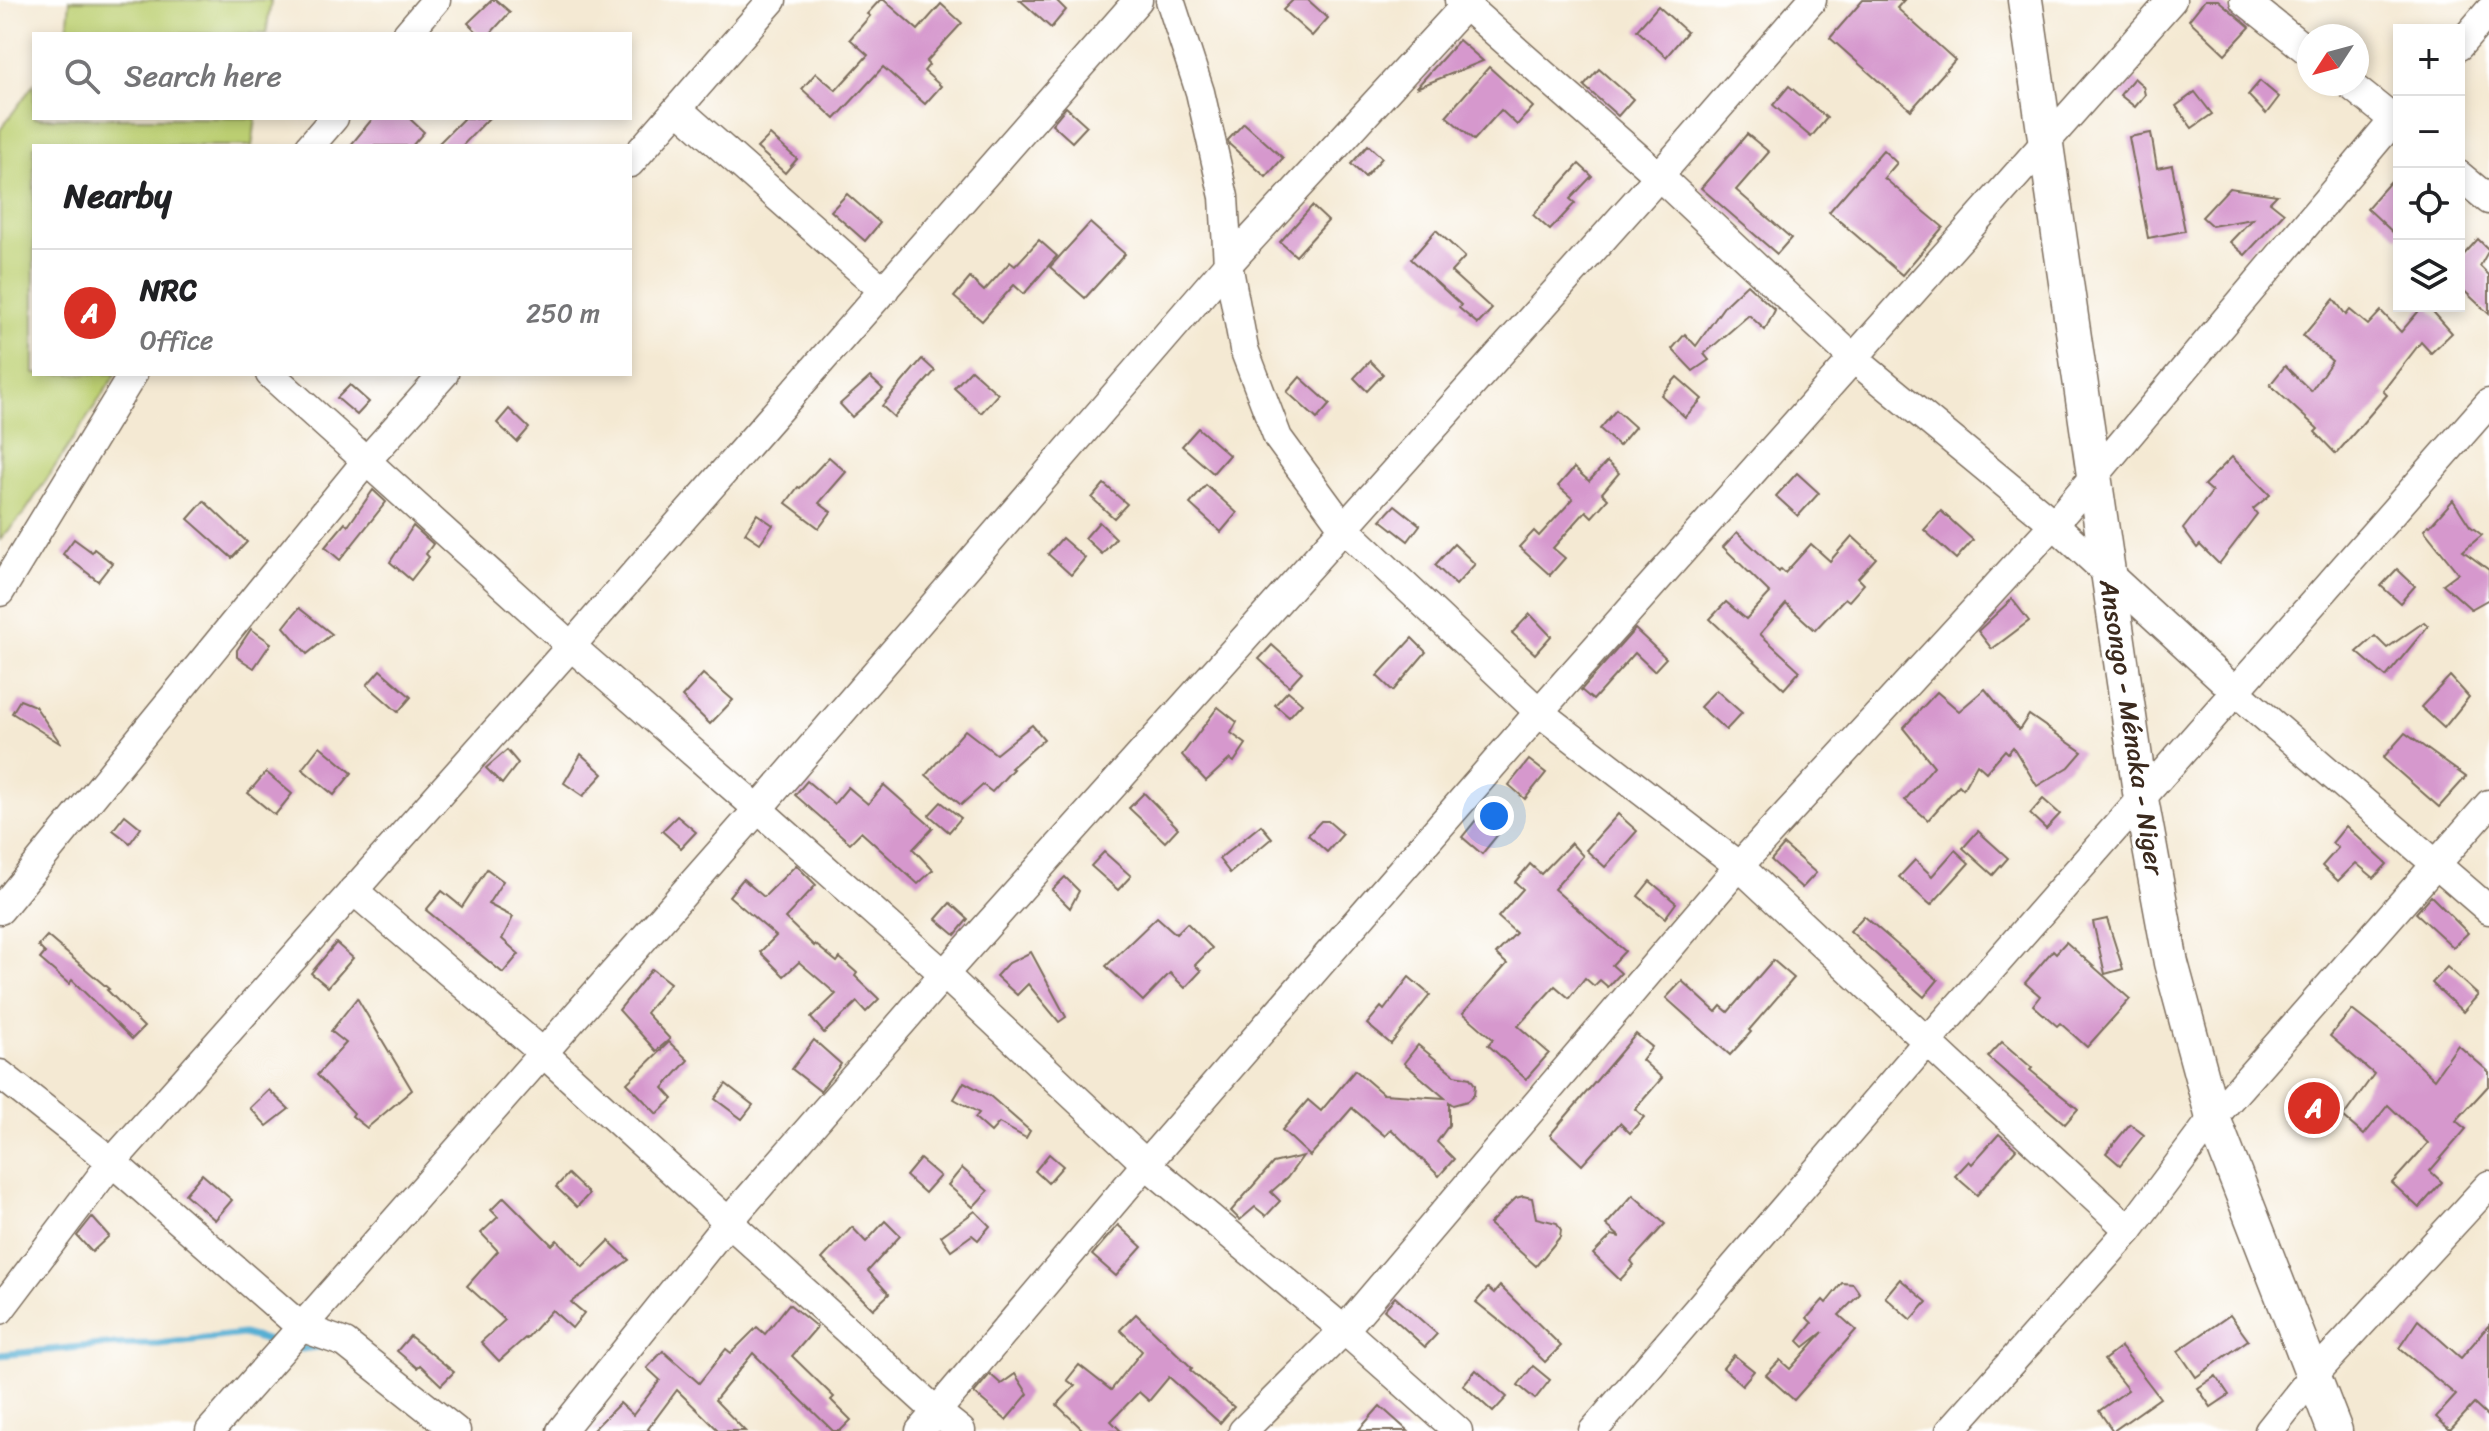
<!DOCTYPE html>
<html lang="en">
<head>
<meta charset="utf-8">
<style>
  :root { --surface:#fff; --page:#f2f2f2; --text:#202124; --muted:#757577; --line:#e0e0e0; --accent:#d93025 }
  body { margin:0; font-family:Sriracha,sans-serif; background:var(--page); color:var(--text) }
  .controls { position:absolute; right:24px; top:24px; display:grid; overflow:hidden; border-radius:0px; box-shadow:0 4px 12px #0003 }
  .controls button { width:72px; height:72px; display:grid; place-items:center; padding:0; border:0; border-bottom:2px solid var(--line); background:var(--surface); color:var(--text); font:40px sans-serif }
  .compass { position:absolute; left:2297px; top:24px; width:72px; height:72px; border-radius:50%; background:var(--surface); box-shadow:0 4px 12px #0003; rotate:234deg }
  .you { position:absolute; left:1494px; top:816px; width:28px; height:28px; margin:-20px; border:6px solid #fff; border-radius:50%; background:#1a73e8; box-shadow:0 0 0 12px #1a73e833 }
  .badge { display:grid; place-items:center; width:52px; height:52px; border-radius:50%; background:var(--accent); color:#fff; font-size:26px; font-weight:700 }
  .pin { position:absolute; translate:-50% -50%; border:4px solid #fff; box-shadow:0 2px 8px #0006 }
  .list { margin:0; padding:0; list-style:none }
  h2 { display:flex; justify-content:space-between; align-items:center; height:104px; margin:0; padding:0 32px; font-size:34px }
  h2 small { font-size:26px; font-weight:400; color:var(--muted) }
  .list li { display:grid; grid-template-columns:52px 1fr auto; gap:24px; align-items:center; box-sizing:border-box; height:128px; padding:0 32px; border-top:2px solid var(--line) }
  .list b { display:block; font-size:30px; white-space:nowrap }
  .list p { margin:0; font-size:26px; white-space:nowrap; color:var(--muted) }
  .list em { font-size:26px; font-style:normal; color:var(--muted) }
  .icon { flex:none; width:44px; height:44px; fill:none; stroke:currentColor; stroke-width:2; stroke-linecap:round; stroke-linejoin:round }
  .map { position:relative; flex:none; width:2489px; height:1431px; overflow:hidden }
  .search { position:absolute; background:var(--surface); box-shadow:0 4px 12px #0003; left:32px; top:32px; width:600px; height:88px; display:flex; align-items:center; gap:20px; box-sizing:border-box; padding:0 28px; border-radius:0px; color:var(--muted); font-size:30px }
  .panel { position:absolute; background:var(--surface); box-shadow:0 4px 12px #0003; left:32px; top:144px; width:600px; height:232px; border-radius:0px }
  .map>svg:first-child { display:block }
  .green { fill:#bdd073; stroke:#7c7d48; stroke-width:2 }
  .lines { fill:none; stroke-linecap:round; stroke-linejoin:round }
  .stream { stroke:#56afd3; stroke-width:7 }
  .building { fill:#d698cd }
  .minor-casing { stroke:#7c6d5d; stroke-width:31 }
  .major-casing { stroke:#7c6d5d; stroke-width:37 }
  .minor { stroke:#fff; stroke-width:28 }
  .major { stroke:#fff; stroke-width:34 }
  .labels { text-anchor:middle; stroke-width:6; stroke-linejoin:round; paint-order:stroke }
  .street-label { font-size:26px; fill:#3b2a1e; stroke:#fff }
</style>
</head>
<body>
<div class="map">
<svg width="2489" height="1431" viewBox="0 0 2489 1431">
  <rect width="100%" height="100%" fill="#fff"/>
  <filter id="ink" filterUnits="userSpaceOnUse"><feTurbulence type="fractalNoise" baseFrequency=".0125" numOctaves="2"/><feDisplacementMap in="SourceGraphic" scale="16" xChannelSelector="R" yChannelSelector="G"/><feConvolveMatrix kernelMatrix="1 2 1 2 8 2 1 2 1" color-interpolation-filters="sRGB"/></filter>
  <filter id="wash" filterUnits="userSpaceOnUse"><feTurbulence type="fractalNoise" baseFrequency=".006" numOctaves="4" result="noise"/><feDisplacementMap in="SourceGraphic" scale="32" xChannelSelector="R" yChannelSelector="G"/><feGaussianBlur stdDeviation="1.8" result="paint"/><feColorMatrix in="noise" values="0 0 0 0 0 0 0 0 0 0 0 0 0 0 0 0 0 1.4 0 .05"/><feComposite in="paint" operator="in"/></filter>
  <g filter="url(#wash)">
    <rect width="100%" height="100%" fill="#f4e9d3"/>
    <!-- green -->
    <g class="green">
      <path d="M70 0H271L266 34H67Z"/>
      <path d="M34 84V118H256L252 146H34V374H116L25 512 0 540V130Z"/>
    </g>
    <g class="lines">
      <!-- stream -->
      <g class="stream">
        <path d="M292 1347 302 1349 323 1346"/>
        <path d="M0 1355 101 1345 159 1344 243 1334 276 1343"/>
      </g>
    </g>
    <g id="blocks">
      <!-- building -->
      <g class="building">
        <path d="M492 0H496L510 12 490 34H479L468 23Z"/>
        <path d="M880 0H884L918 30 941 4 962 23 926 62 929 65 924 71 941 86 925 104 883 67 835 119 802 89 816 73 836 90 868 55 850 39 870 16 867 14Z"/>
        <path d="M1020 0H1056L1066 10 1051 28Z"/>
        <path d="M1293 0H1308L1328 18 1312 36 1283 10Z"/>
        <path d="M1863 0H1904L1897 8 1955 60 1911 110 1830 38Z"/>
        <path d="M2205 0H2218L2250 27 2225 54 2189 20Z"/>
        <path d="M1658 6 1687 32 1666 57 1637 30Z"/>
        <path d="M1459 40 1483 61 1416 88Z"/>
        <path d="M1489 67 1533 107 1517 125 1501 110 1474 140 1446 116Z"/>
        <path d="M1599 69 1633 99 1618 116 1584 86Z"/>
        <path d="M2134 78 2143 86 2145 95 2135 107 2120 95Z"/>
        <path d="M2260 81 2279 97 2266 114 2248 95Z"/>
        <path d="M1789 86 1827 118 1811 137 1773 105Z"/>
        <path d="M2195 92 2212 114 2192 128 2176 106Z"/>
        <path d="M1066 107 1087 126 1072 142 1052 124Z"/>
        <path d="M373 118H409L424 132 412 146H350Z"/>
        <path d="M464 118H489L462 146H436Z"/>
        <path d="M1244 123 1283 158 1266 177 1229 144 1228 140Z"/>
        <path d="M2151 133 2157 168 2172 165 2185 231 2148 238 2129 137Z"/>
        <path d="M1747 134 1769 152 1736 190 1791 238 1777 254 1701 188Z"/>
        <path d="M770 135 797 159 785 173 757 148Z"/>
        <path d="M1368 145 1382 158 1365 177 1351 164Z"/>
        <path d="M1883 150 1897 163 1884 178 1943 227 1902 275 1829 212Z"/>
        <path d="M1579 164 1592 176 1570 199 1575 203 1550 230 1533 215Z"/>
        <path d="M2399 172V238L2367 208Z"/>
        <path d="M2229 188 2277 195 2270 202 2284 213 2245 255 2230 242 2252 219 2212 226 2202 217Z"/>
        <path d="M847 194 880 223 865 241 831 211Z"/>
        <path d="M1312 206 1328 221 1296 256 1280 242Z"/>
        <path d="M1090 223 1125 254 1085 298 1050 267Z"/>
        <path d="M1436 230 1465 257 1451 272 1492 309 1478 324 1459 308 1461 305 1411 259Z"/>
        <path d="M2478 239 2489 250 2480 266 2489 275V314L2459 286V260Z"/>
        <path d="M1039 240 1057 256 1024 294 1014 285 982 321 954 297 970 278 984 291 1010 262 1015 266Z"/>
        <path d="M1747 284 1775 310 1765 330 1749 315 1704 354 1709 360 1693 371 1672 349 1685 334 1696 346 1725 305Z"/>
        <path d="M2334 299 2346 315 2350 310 2368 325 2381 311 2401 332 2423 306H2428L2452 333 2431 353 2421 342 2383 391 2387 395 2336 454 2315 432 2318 429 2270 385 2285 366 2311 391 2332 361 2303 336Z"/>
        <path d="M922 359 935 371 894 417 882 406Z"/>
        <path d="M1370 361 1383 374 1367 391 1354 378Z"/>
        <path d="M971 370 998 394 981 413 954 388Z"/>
        <path d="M870 377 883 389 852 417 840 404Z"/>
        <path d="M1300 377 1330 404 1317 419 1287 392Z"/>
        <path d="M1677 377 1702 399 1685 417 1661 395Z"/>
        <path d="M350 385 369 402 357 415 337 398Z"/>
        <path d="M509 409 529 428 517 442 497 423Z"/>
        <path d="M1616 410 1635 427 1619 446 1600 429Z"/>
        <path d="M1198 428 1229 455 1213 473 1182 446Z"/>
        <path d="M829 457 846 472 819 503 831 512 819 528 786 503 798 487 800 488Z"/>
        <path d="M2232 457 2270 495 2253 509 2257 514 2219 564 2200 545 2197 548 2183 529 2212 492 2204 485Z"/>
        <path d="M1607 462 1619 473 1602 493 1608 499 1592 517 1586 511 1553 548 1565 558 1550 575 1519 547 1534 531 1539 536 1573 499 1558 486 1574 468 1589 481Z"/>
        <path d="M1797 473 1819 493 1798 516 1776 496Z"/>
        <path d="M1104 484 1127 504 1114 518 1092 498Z"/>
        <path d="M1206 485 1237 513 1221 532 1190 504Z"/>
        <path d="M373 490 386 502 340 560 325 547 345 523 348 526Z"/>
        <path d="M2453 500 2470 526 2482 535 2463 551 2489 570V599L2471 609 2443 584 2458 573 2424 530 2428 525 2430 526Z"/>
        <path d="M204 501 247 542 232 558 188 519Z"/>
        <path d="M1395 505 1420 525 1408 541 1381 520Z"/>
        <path d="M1941 511 1973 540 1956 559 1924 530Z"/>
        <path d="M757 514 773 525 760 543 745 533Z"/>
        <path d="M1099 522 1116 538 1102 554 1085 538Z"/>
        <path d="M413 526 433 544 426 554 429 557 411 580 390 562Z"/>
        <path d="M1737 532 1779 572 1781 569 1785 573 1811 544 1830 561 1852 536 1876 558 1858 578 1864 584 1849 601 1845 598 1815 630 1786 604 1760 634 1800 671 1784 689 1710 619 1726 602 1746 619 1770 593 1723 547Z"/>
        <path d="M1062 538 1085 558 1071 575 1048 554Z"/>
        <path d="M74 539 92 552 94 549 112 563 98 581 63 554Z"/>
        <path d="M1454 544 1475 564 1456 585 1435 565Z"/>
        <path d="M2397 569 2415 586 2400 603 2381 586Z"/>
        <path d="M2012 599 2029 621 1992 649 1978 631Z"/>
        <path d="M299 608 332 634 307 654 284 627Z"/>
        <path d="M1530 614 1551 636 1535 654 1512 633Z"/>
        <path d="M2424 622 2428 626 2386 677 2357 652 2375 636 2387 648Z"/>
        <path d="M251 629 271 643 254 668 237 657V650Z"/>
        <path d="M1635 629 1666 658 1654 671 1635 653 1593 700 1581 690Z"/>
        <path d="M1412 638 1426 652 1393 691 1377 676Z"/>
        <path d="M1272 645 1302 672 1289 686 1259 659Z"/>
        <path d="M380 670 411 697 398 712 367 685Z"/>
        <path d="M703 674 733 700 710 724 682 697Z"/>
        <path d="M2450 676 2469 697 2444 728 2421 707Z"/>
        <path d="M1985 689 2019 730 2029 715 2082 752 2069 767 2037 786 2013 747 2008 753 2005 750 1986 772 1977 764 1963 789 1959 785 1928 820 1905 800 1934 766 1903 728 1937 692 1959 711Z"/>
        <path d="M1716 690 1742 713 1726 730 1700 707Z"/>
        <path d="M1288 691 1302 703 1289 717 1275 705Z"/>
        <path d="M20 700 35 706 61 744 12 713Z"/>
        <path d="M1218 707 1237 722 1231 733 1246 744 1234 762 1230 759 1206 781 1182 755Z"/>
        <path d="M1032 725 1044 739 1011 768 1013 769 992 792 983 785 961 805 926 775 965 730 996 754Z"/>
        <path d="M2405 733 2466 777 2439 807 2383 758Z"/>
        <path d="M320 746 352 773 334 795 302 769Z"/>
        <path d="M507 750 518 763 502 784 486 768Z"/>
        <path d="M581 754 603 774 583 796 564 783Z"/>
        <path d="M1529 760 1546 773 1525 799 1509 785Z"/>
        <path d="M266 772 292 794 275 815 248 793Z"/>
        <path d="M807 781 834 804 848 787 868 804 884 785 933 828 913 849 933 870 918 884 861 832 850 843 795 795Z"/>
        <path d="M1144 793 1178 828 1165 842 1129 808Z"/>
        <path d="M2043 799 2060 814 2046 829 2030 814Z"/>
        <path d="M941 802 961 818 949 832 929 815Z"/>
        <path d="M1618 814 1637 831 1605 867 1586 850Z"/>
        <path d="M125 815 141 828 130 843 113 830Z"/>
        <path d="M1480 815 1500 832 1482 854 1462 837Z"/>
        <path d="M677 816 696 832 681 848 662 831Z"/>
        <path d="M1321 821H1328L1343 834 1327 852 1308 835Z"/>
        <path d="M1261 825 1272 838 1230 873 1219 859Z"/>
        <path d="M2346 826 2387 864 2374 878 2356 863 2338 881 2322 866 2338 848 2332 843Z"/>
        <path d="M1978 831 2008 858 1993 875 1963 848Z"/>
        <path d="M1571 843 1583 856 1554 889 1625 951 1612 965 1621 973 1608 987 1600 980 1594 986 1585 978 1569 998 1555 986 1518 1026 1549 1053 1526 1079 1488 1045 1493 1039 1463 1013 1507 964 1496 954 1516 933 1498 917 1523 889 1515 882 1530 864 1541 874Z"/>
        <path d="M1784 845 1816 873 1802 888 1771 860Z"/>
        <path d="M1955 850 1969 863 1931 905 1899 877 1915 860 1932 876Z"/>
        <path d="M1104 852 1131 876 1118 890 1091 866Z"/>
        <path d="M796 865 816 885 785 918 814 946 815 944 837 962 840 958 857 973 855 976 879 999 866 1012 857 1002 824 1033 811 1018 836 994 799 962 784 976 760 952 776 936 729 896 743 879 764 897Z"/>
        <path d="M487 869 503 881 488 904 513 917 502 939 519 954 503 973 426 910 442 891 462 907Z"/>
        <path d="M1065 877 1079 891 1070 908 1052 890Z"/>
        <path d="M1650 881 1676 903 1665 918 1638 896Z"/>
        <path d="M2431 896 2468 933 2453 947 2416 913Z"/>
        <path d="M950 903 968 919 955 935 936 919Z"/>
        <path d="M1864 916 1938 980 1924 997 1850 931Z"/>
        <path d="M1157 917 1176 934 1187 923 1212 948 1195 965 1201 971 1185 988 1170 973 1143 1001 1106 966Z"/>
        <path d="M2107 919 2123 969 2105 974 2093 922Z"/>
        <path d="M47 936 109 989 107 990 144 1027 132 1039 72 980 69 984 40 959 45 953 38 946Z"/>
        <path d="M2066 942 2130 999 2087 1047 2060 1023 2057 1026 2033 1005 2040 996 2025 983 2053 950 2056 953Z"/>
        <path d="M336 943 353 958 328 987 311 973Z"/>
        <path d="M1031 952 1066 1017 1059 1022 1028 984 1017 995 996 976 1007 964Z"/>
        <path d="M1773 960 1794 978 1749 1030 1751 1032 1730 1055 1666 998 1682 981 1716 1012 1721 1006 1728 1012Z"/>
        <path d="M2447 967 2478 995 2463 1012 2432 983Z"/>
        <path d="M652 969 670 983 646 1013 670 1039 656 1051 619 1010Z"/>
        <path d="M1409 977 1430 995 1391 1044 1367 1024 1381 1007 1384 1010Z"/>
        <path d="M357 998 412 1090 367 1128 352 1116 354 1113 317 1075 346 1043 331 1031Z"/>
        <path d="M2352 1010 2402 1049 2434 1079 2458 1045 2489 1072V1085L2456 1121 2466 1129 2430 1171 2442 1182 2419 1208 2392 1183 2428 1143 2388 1105 2364 1135 2343 1117 2374 1074 2330 1036Z"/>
        <path d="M1636 1034 1652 1047 1642 1060 1662 1078 1635 1109 1644 1117 1630 1133 1620 1123 1582 1165 1550 1135Z"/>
        <path d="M814 1040 841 1064 820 1091 792 1069Z"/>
        <path d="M669 1042 688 1060 663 1088 673 1099 657 1114 627 1083Z"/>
        <path d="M2002 1042 2032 1068 2030 1070 2078 1109 2065 1124 1988 1057Z"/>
        <path d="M1418 1045 1455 1075 1470 1078 1475 1085 1474 1095 1467 1101 1453 1105 1449 1102V1125L1437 1142 1454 1159 1439 1176 1391 1129 1385 1136 1352 1108 1310 1156 1282 1130 1308 1100 1321 1111 1355 1070 1383 1094 1445 1098 1404 1063Z"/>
        <path d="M964 1082 990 1096 1030 1131 1026 1138 999 1123 991 1132 975 1118 979 1113 954 1099Z"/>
        <path d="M726 1084 753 1105 742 1119 715 1099Z"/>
        <path d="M269 1090 289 1109 267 1126 250 1108Z"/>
        <path d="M2130 1124 2144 1135 2120 1165 2106 1153Z"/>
        <path d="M1999 1134 2016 1149 1977 1195 1955 1176 1969 1161 1972 1164Z"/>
        <path d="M1049 1154 1063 1166 1048 1183 1035 1171Z"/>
        <path d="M1303 1156 1287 1178 1271 1192 1280 1201 1266 1216 1255 1207 1240 1220 1231 1211 1273 1163Z"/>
        <path d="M920 1159 940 1176 925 1193 906 1176Z"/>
        <path d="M962 1168 988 1191 973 1207 948 1185Z"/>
        <path d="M202 1174 232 1200 215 1220 185 1194Z"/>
        <path d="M568 1174 589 1194 577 1207 556 1187Z"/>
        <path d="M1633 1195 1665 1224 1631 1261 1634 1265 1620 1280 1593 1254 1612 1235 1620 1237 1606 1225Z"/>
        <path d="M1523 1196 1532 1198 1536 1218 1557 1223 1561 1230 1560 1237 1536 1266 1489 1224 1516 1198Z"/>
        <path d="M504 1197 552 1245 557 1240 583 1267 609 1241 629 1260 571 1302 584 1313 572 1328 552 1310 526 1339 525 1338 499 1361 481 1342 505 1320 467 1286 498 1251 481 1233 498 1217 491 1210Z"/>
        <path d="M975 1211 990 1226 978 1240 972 1235 951 1250 941 1236Z"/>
        <path d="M92 1217 109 1236 92 1252 77 1236Z"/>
        <path d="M885 1221 900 1236 868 1271 889 1294 873 1309 822 1259 852 1227 866 1242Z"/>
        <path d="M1118 1225 1142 1247 1116 1276 1092 1255Z"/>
        <path d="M1900 1279 1927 1302 1911 1320 1885 1297Z"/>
        <path d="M1842 1283 1853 1284 1860 1294 1839 1315 1856 1330 1794 1400 1766 1375 1780 1360 1790 1369 1823 1332 1804 1347 1798 1341 1812 1323 1807 1318 1823 1300 1826 1303Z"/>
        <path d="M1500 1286 1561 1346 1545 1362 1517 1335 1476 1302 1488 1288 1494 1293Z"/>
        <path d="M1395 1297 1437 1334 1425 1347 1384 1310Z"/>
        <path d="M789 1304 817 1327 792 1356 834 1397 831 1400 851 1420 840 1431H833L753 1353 715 1400 745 1431H719L677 1390 648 1429 650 1431H592L620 1403 633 1415 660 1380 647 1368 663 1351 699 1383 726 1349 731 1353 757 1327 765 1334Z"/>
        <path d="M1136 1314 1192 1368 1190 1370 1234 1407 1220 1423 1169 1377 1149 1401 1139 1392 1111 1421 1121 1431H1084L1057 1405 1075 1386 1067 1380 1079 1365 1111 1390 1142 1351 1120 1330Z"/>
        <path d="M2230 1315 2248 1340 2196 1377 2178 1351Z"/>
        <path d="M2418 1320 2461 1358 2489 1325V1418L2474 1404 2450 1430 2436 1417 2456 1395 2399 1348Z"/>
        <path d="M410 1336 454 1372 441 1385 420 1365 417 1368 397 1351Z"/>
        <path d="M2121 1347 2160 1398 2113 1431 2099 1411 2128 1390 2104 1360Z"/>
        <path d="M1734 1355 1754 1371 1742 1385 1723 1368Z"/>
        <path d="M1533 1366 1550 1380 1535 1399 1518 1385Z"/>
        <path d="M1476 1370 1507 1397 1493 1412 1463 1385Z"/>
        <path d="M990 1374 1001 1384 1015 1374 1028 1394 1006 1420 974 1393Z"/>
        <path d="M2216 1376 2229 1395 2211 1407 2198 1388Z"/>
        <path d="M1380 1406 1408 1431H1358Z"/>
      </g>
    </g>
  </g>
  <g filter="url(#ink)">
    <use href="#blocks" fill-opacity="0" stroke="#7c6d5d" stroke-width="2"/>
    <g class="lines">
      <!-- minor casing -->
      <g class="minor-casing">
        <g id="minor">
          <path d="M1170 0 1200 92 1224 197 1228 264 1244 349 1278 438 1344 528 1539 712 1739 866 2129 1230"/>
          <path d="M1459 0 1659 176 1853 358 2054 524 2235 691 2489 910"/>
          <path d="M2244 0 2309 52"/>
          <path d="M407 34 436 0"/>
          <path d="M2459 46 2489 11"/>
          <path d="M2349 84 2399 124"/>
          <path d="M678 109 884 291"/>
          <path d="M310 146 334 118"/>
          <path d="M630 163 772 0"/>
          <path d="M2459 175 2489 200"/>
          <path d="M270 374 571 646 758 809 944 974 1146 1164 1344 1330 1458 1431"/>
          <path d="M0 592 133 374"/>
          <path d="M353 890 542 1052 937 1412 961 1431"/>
          <path d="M0 910 367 460 444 374"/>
          <path d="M0 1074 112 1162 301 1327 345 1343 456 1431"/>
          <path d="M0 1310 112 1162 571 646 1138 0"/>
          <path d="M210 1431 758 809 1228 264 1470 0"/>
          <path d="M561 1431 729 1221 944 974 1659 176 1812 0"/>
          <path d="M920 1431 1146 1164 1539 712 2172 0"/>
          <path d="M1243 1431 1344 1330 1739 866 2054 524 2399 114"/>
          <path d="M1593 1431 1926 1043 2489 403"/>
          <path d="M1950 1431 2129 1230 2213 1118 2489 804"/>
          <path d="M2269 1431 2312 1377 2489 1185"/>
        </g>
      </g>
      <!-- major casing -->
      <g class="major-casing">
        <path id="major" d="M2025 0 2141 799 2171 963 2213 1118 2335 1431"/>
      </g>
      <!-- minor -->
      <use href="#minor" class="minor"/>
      <!-- major -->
      <use href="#major" class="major"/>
    </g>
  </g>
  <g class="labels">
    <!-- street labels -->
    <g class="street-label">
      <text transform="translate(2132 727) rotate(81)" y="9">Ansongo - Ménaka - Niger</text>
    </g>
  </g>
</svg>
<div class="controls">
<button>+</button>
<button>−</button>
<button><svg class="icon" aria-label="locate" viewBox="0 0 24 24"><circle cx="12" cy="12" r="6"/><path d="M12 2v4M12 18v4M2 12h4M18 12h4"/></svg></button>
<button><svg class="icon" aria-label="layers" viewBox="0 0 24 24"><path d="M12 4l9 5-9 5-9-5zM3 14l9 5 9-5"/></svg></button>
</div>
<svg class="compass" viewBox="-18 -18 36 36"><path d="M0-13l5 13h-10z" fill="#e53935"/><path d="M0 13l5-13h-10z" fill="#757577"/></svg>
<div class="you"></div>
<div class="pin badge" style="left:2314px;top:1108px">A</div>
<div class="search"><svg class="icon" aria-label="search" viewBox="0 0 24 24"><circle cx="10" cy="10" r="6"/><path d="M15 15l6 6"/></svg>Search here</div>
<section class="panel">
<h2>Nearby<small></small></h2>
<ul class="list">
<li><span class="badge">A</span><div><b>NRC</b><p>Office</p></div><em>250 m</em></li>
</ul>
</section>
</div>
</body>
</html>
